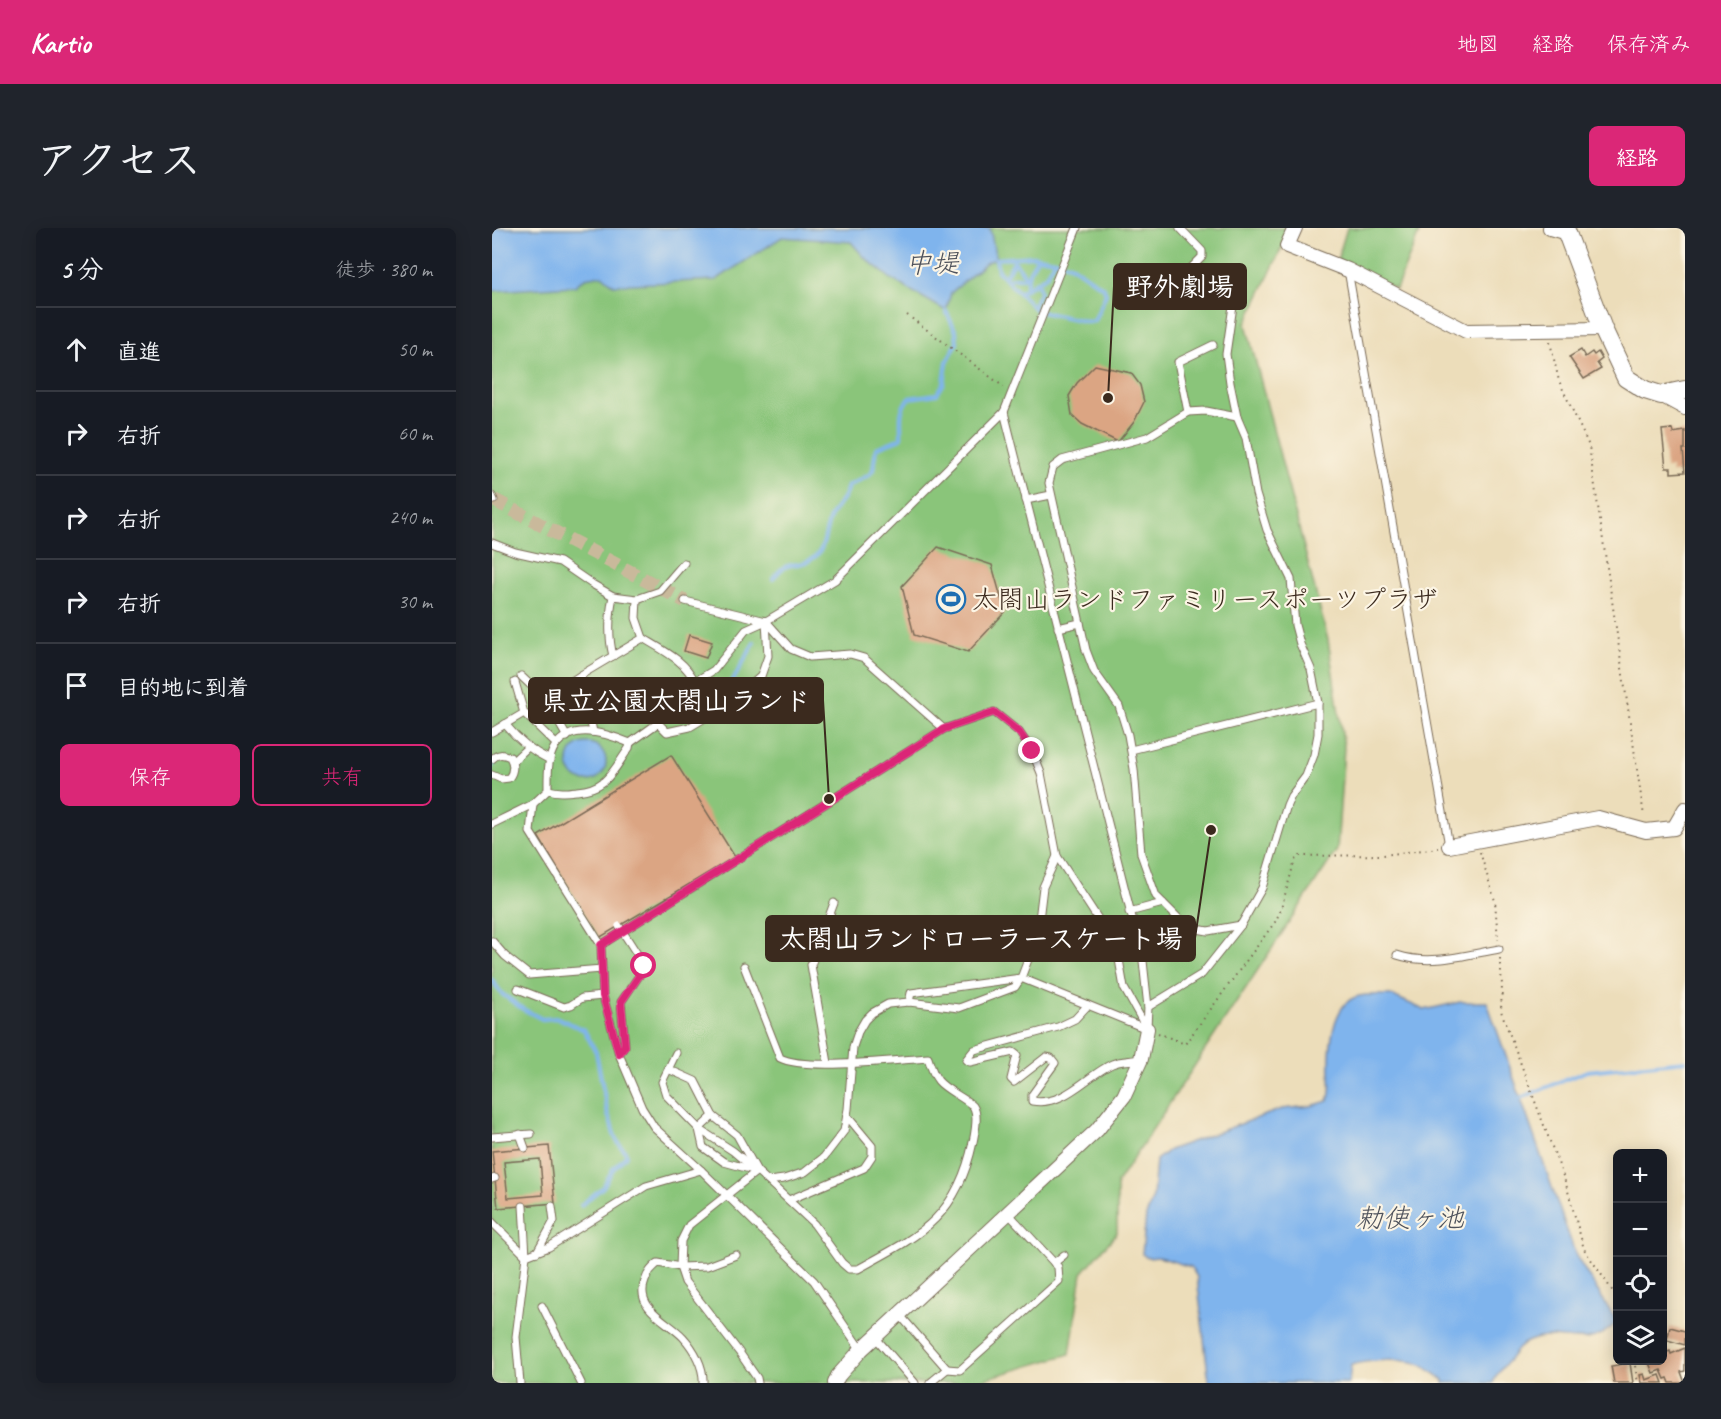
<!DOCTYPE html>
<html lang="ja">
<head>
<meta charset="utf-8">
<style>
  :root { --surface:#171b24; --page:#20242c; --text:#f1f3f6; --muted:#9ea1a6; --line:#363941; --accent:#db2777 }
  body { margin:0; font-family:Caveat,"Klee One",sans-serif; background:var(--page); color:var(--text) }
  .controls { position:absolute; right:18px; bottom:18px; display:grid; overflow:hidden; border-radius:9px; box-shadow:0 3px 15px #0003 }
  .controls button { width:54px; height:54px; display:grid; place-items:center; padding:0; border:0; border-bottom:2px solid var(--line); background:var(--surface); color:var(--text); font:30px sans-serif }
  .stop { position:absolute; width:18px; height:18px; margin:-14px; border:4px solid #db2777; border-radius:50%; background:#fff }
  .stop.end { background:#db2777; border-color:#fff; box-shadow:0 2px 6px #0008 }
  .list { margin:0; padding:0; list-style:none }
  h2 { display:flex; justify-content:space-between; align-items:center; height:78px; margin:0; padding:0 24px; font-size:26px }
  h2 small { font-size:20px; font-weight:400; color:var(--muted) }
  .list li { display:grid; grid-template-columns:39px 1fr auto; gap:18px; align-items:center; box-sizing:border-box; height:84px; padding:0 24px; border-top:2px solid var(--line) }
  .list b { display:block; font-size:22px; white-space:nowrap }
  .list em { font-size:20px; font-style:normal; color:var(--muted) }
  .actions { display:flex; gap:12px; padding:18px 24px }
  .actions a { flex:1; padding:14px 0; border:2px solid var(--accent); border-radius:9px; text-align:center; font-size:21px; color:var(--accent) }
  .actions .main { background:var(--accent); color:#fff }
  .icon { flex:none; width:33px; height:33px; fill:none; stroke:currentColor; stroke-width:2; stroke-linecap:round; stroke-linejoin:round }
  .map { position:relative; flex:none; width:1193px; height:1155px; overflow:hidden; border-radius:9px }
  header { display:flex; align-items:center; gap:36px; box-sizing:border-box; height:84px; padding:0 30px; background:var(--accent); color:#fff }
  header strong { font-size:28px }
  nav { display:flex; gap:33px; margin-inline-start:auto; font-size:21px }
  .intro { display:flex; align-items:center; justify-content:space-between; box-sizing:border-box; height:144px; padding:0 36px }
  h1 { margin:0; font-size:42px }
  .button { padding:15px 27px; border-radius:9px; background:var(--accent); color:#fff; font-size:21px; font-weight:700 }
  main { display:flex; gap:36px; padding:0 36px }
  aside { flex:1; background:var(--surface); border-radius:9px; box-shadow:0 3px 15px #0003 }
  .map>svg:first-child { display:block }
  .green { fill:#8ac57a; stroke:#62784c; stroke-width:1.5 }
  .water { fill:#7fb4ed; stroke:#5d6f86; stroke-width:1.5 }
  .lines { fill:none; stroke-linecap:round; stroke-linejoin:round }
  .stream { stroke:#7fb4ed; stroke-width:4 }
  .building { fill:#dba583; fill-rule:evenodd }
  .street-tunnel { stroke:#c9b99b; stroke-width:14; stroke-dasharray:14 7; stroke-linecap:butt }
  .lane-casing { stroke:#796955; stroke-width:9 }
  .street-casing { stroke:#796955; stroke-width:16 }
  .secondary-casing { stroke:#796955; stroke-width:20 }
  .path { stroke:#796955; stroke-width:2; stroke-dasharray:1.5 4.5; stroke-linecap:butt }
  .lane { stroke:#fff; stroke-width:7 }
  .street { stroke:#fff; stroke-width:14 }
  .secondary { stroke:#fff; stroke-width:18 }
  .lane-bridge-casing { stroke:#796955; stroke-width:9; stroke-linecap:butt }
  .lane-bridge { stroke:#fff; stroke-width:7 }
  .route { stroke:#db2777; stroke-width:8 }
  .labels { text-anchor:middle; stroke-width:4.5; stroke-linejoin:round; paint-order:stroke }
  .poi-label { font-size:26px; fill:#3b2a1e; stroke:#fcf5e5; text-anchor:start }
  .water-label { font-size:27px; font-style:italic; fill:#4f535c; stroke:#fcf5e5 }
  .leader { fill:none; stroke:#3b2a1e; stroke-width:2 }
  .callout-dot { fill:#3b2a1e; stroke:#fcf5e5; stroke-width:2 }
  .callout { fill:#3b2a1e; stroke:#3b2a1e; stroke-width:2 }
  .callout-label { font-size:27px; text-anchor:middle; font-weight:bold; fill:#fff }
</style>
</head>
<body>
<header>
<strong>Kartio</strong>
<nav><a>地図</a><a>経路</a><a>保存済み</a></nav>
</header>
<div class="intro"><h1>アクセス</h1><a class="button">経路</a></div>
<main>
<aside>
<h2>5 分<small>徒歩 · 380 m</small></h2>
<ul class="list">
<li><svg class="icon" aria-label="ahead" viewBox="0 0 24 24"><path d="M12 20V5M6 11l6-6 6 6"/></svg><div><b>直進</b></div><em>50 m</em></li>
<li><svg class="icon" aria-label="right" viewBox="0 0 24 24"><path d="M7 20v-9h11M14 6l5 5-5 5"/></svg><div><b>右折</b></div><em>60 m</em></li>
<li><svg class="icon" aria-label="right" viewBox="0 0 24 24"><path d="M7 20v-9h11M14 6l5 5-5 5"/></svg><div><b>右折</b></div><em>240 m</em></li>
<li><svg class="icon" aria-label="right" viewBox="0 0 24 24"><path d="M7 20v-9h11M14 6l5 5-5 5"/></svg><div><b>右折</b></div><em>30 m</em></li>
<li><svg class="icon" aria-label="arrive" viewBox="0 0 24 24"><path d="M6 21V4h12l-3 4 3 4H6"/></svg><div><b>目的地に到着</b></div></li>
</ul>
<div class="actions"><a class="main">保存</a><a>共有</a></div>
</aside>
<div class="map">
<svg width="1193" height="1155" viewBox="0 0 1193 1155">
  <rect width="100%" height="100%" fill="#fcf5e5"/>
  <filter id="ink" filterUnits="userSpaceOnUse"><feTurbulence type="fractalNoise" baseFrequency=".0167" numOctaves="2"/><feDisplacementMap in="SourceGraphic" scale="12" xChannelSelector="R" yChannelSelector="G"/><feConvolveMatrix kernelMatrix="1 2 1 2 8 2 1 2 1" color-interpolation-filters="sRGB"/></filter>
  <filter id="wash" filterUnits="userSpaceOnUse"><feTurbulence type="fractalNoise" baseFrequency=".008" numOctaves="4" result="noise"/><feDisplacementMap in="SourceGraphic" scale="24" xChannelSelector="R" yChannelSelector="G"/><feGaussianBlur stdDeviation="1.35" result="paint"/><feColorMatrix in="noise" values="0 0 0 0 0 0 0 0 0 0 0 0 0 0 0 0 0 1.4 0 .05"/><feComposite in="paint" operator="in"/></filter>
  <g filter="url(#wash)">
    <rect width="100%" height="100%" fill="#ecddba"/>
    <!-- green -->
    <g class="green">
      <path d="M0 0H799L754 96 836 412 852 519 845 622 625 955V1005L590 1045 578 1126 479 1155H0Z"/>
      <path d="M855 0H929L904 61 845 33Z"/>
    </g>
    <!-- water -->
    <g class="water">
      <path d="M0 0H498L504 31 495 34 459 65 454 83 399 51 372 29 359 14 290 9 224 52 122 57 110 47 93 50 83 58 0 63Z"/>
      <circle cx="95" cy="534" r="19"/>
      <path d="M899 767 932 782 968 774H995L1084 1028 1125 1094C1092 1128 1068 1099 1037 1113 1028 1116 1022 1125 1017 1132 1011 1139 1004 1146 1001 1155H952V1152C944 1147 936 1140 927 1136 911 1130 876 1132 859 1137L857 1155H717L705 1049 699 1039 667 1029 656 1030 650 1026 654 988 661 969 664 932 677 922 790 881 819 878 836 873C840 863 838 856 838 846 837 823 839 774 867 768 877 766 889 767 899 767Z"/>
    </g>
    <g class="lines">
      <!-- stream -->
      <g class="stream">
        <path d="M541 28 563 32 580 38 612 60 614 66 602 93 597 94 545 83 506 43 504 31Z"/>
        <path d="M512 50 522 33 535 50H520L515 53"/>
        <path d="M534 58 537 44 546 29"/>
        <path d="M527 65 554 48 563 32"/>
        <path d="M541 79 548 64 545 53"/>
        <path d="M281 351C295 330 302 341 318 332 336 323 331 301 340 286 346 275 352 273 356 258L377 247 381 242 384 220 409 210C410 194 405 184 417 170L445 166 452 155 455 134 465 115 464 104 454 83"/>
        <path d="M179 487 204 473 220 469 228 459 240 454 262 415"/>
        <path d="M0 538 2 535"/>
        <path d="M0 752 10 766 31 781 50 791 66 790 92 802 104 824 116 887C120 895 120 903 124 911 127 917 132 921 135 927L121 941 111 959 89 977"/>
        <path d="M1026 871 1095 843 1193 833"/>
      </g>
    </g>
    <g id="blocks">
      <!-- building -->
      <g class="building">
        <path d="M1089 122 1093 129 1100 124 1102 127 1106 124 1110 131 1105 135 1109 141 1092 151 1077 129Z"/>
        <path d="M603 137 639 145 648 157 652 174 642 194 626 214 590 196 580 187 577 168 585 155Z"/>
        <path d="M1180 201 1181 205 1193 203V221H1191L1193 244 1179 245V240H1174L1170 202Z"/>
        <path d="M446 319 500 337 513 384 476 424 422 407 410 358Z"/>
        <path d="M197 407 220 414 214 430 192 423Z"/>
        <path d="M179 527 243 629 107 710 46 608Z"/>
        <path d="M57 918 63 975 6 980 0 923ZM48 931 51 967 16 970 12 934Z"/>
        <path d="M1178 1099 1193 1103V1117L1175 1112Z"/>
        <path d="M1193 1120V1143L1189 1144 1193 1155H1178L1176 1150 1173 1151 1169 1142 1161 1145 1156 1132H1170V1126L1178 1123 1179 1126Z"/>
        <path d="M1138 1135 1141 1155H1122L1119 1138Z"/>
        <path d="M1152 1146 1154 1152 1168 1147 1171 1155H1150L1148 1147Z"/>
      </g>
    </g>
  </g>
  <g filter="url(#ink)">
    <use href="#blocks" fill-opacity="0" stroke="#796955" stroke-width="1.5"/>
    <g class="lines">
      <!-- street-tunnel -->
      <path class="street-tunnel" d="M2 272 193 373"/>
      <!-- lane casing -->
      <g class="lane-casing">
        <g id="lane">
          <path d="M856 42 957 618"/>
          <path d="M668 72 710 29V23L688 0"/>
          <path d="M512 184 651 733 656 779 655 800"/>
          <path d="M696 184 686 134 721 117"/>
          <path d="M745 189 714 183 696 184 655 209 570 232 561 239 557 255 594 422 602 443 627 478 636 507 642 541 649 626 664 668 687 691 700 700 716 703 749 697"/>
          <path d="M0 268 2 272"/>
          <path d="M534 272 559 267"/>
          <path d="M0 315 23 324 68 334 100 356 121 368C117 388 116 408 121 428"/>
          <path d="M121 368 145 371 144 390 151 410"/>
          <path d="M145 371 168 363 192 335"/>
          <path d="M193 373 274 393 299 421 318 429 358 426 372 430 452 501 502 484 527 504 540 523 549 545 565 628 625 720 632 760 655 801"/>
          <path d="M566 400 588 395"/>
          <path d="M29 448 53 471 75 509"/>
          <path d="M23 454 32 485"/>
          <path d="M53 471 89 447"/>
          <path d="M166 495 175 504 198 499 241 473 269 448 276 428 274 393"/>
          <path d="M13 496C26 512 39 523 58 532"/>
          <path d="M0 504 32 485 64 516"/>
          <path d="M101 504 89 447 151 410C170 422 193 432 203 454"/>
          <path d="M639 522 826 475"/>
          <path d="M0 531C6 525 11 526 18 529 22 536 22 543 17 550L9 551 0 547"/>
          <path d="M21 533 36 519"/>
          <path d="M56 562C67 565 75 564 85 563 116 560 120 544 137 520L138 515"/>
          <path d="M41 576 38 604 109 717 111 768 127 826 150 880 162 899 209 942 322 1053 369 1122"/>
          <path d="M0 596 41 576 56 562C56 548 55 529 64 517 81 494 117 506 138 515L166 495V483L172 472 222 442 254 402 274 393 343 352 512 184 585 0"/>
          <path d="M637 684 671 675"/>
          <path d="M0 713 13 728 37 747 110 741"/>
          <path d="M109 717 452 501"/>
          <path d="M905 727C938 738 973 727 1007 721"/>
          <path d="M252 738 288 830C313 843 403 832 436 830 444 856 448 856 470 870 473 872 478 875 481 878 487 887 483 904 481 914 465 990 428 1007 366 1041H357L350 1035 322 996 276 953"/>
          <path d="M26 761 72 779 79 777 90 770 111 768"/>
          <path d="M417 774 419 765 529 750 655 801"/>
          <path d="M596 777 583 791 566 799 482 822 474 832 478 834 521 824 525 827 519 851 522 854 554 829 559 830 563 835 540 867V873C572 879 594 848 620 836 628 832 640 833 648 831"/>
          <path d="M656 779 710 746 749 697 770 660 795 577 799 568 814 548 822 527 826 506V475L819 441 808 416 803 397 799 351 775 302 764 266 754 210 745 189 738 155 734 126 743 64 742 50"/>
          <path d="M127 826 133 818 129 774 151 742 152 738 149 732"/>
          <path d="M336 835 319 737 342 675"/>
          <path d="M176 841 203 853 221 888 245 907 265 943 232 934 211 919 207 901 174 867 170 854 184 825"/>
          <path d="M221 888 207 901 241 923 260 939"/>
          <path d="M28 906 33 920"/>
          <path d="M0 909 39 906"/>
          <path d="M0 951 3 950"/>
          <path d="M297 972 372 940 380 928V918L355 888"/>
          <path d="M0 994 34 1028 31 978"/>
          <path d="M45 1024 62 993 60 978"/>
          <path d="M562 1035 572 1027"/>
          <path d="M50 1078 89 1155"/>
          <path d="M407 1086 455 1141 438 1155"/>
          <path d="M383 1109 423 1155"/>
          <path d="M455 1141 468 1142 567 1053 566 1039 516 985"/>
          <path d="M28 1155 24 1109 34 1028 57 1019 154 958 209 942"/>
          <path d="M211 1155C212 1139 202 1121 191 1109 176 1093 142 1080 153 1053 156 1044 159 1041 166 1035L188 1039 215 1038 244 1027"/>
          <path d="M266 1155 265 1150 247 1124 193 1054 188 1039 189 1013 197 997 265 943 276 953 292 951 313 944 332 929 352 903 356 881 361 819 366 804 373 792 380 785 396 776 417 774 467 780 523 759 529 750 545 708 551 659 565 628"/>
        </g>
      </g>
      <!-- street casing -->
      <g class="street-casing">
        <g id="street">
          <path d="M803 0 795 18 856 42 974 103 1111 101"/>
          <path d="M1058 0 1075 5"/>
          <path d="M1169 167 1193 180"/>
          <path d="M957 618 1106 590 1154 603 1182 600 1193 581"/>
          <path d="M343 1155 346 1148 369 1122 605 902 632 868 649 831 655 801"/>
        </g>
      </g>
      <!-- secondary casing -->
      <g class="secondary-casing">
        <path id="secondary" d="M1073 0 1111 101 1134 150 1153 162 1169 167 1193 162"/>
      </g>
      <!-- path -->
      <g class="path">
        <path d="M415 87 512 159"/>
        <path d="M1058 114 1067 153 1097 218 1152 588"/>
        <path d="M988 624 1003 673 1006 712"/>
        <path d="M1008 730 1010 757 1009 783 1074 956 1092 1021 1126 1071"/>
        <path d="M666 805 693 816 783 694 788 684 803 632 808 628 891 627 946 620"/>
        <path d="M1142 1132 1146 1155"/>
      </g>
      <!-- lane -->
      <use href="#lane" class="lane"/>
      <!-- street -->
      <use href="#street" class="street"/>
      <!-- secondary -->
      <use href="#secondary" class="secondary"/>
      <!-- lane-bridge casing -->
      <g class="lane-bridge-casing">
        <path id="lane-bridge" d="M127 698 149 732"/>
      </g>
      <!-- lane-bridge -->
      <use href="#lane-bridge" class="lane-bridge"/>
    </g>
  </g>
  <g class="lines" filter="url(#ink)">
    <!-- route -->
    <path class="route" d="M152 738 151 742 129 774 133 818 127 826 111 768 109 717 452 501 502 484 527 504 540 523"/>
  </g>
  <!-- icons -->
  <defs>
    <g id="stadium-ring" transform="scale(1.5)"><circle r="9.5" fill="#fcf5e5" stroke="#1f6fb2" stroke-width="1.5"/><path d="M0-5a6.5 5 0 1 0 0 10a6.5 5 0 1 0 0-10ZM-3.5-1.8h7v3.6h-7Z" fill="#1f6fb2"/></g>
  </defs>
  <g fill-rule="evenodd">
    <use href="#stadium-ring" x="459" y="371"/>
  </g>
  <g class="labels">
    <!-- poi labels -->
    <g class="poi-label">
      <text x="480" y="380">太閤山ランドファミリースポーツプラザ</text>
    </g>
    <!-- water labels -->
    <g class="water-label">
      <text x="440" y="44">中堤</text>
      <text x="918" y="999">勅使ヶ池</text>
    </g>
  </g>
  <!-- callouts -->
  <path class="leader" d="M616 170L622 58M337 571L331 472M719 602L703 710"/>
  <g class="callout-dot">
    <circle cx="616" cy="170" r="6"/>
    <circle cx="337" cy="571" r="6"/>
    <circle cx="719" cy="602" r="6"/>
  </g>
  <g class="callout">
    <rect x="622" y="36" width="132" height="45" rx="6"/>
    <rect x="37" y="450" width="294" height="45" rx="6"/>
    <rect x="274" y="688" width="429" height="45" rx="6"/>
  </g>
  <g class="callout-label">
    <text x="688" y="68">野外劇場</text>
    <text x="184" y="482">県立公園太閤山ランド</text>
    <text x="489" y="720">太閤山ランドローラースケート場</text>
  </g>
</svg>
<div class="controls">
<button>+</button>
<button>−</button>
<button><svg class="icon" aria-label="locate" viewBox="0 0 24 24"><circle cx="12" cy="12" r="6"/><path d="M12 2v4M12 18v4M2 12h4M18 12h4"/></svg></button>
<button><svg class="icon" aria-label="layers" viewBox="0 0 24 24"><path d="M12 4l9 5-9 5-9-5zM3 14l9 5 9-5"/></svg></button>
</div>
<div class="stop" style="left:152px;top:738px"></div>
<div class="stop end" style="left:540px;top:523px"></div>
</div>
</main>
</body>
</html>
